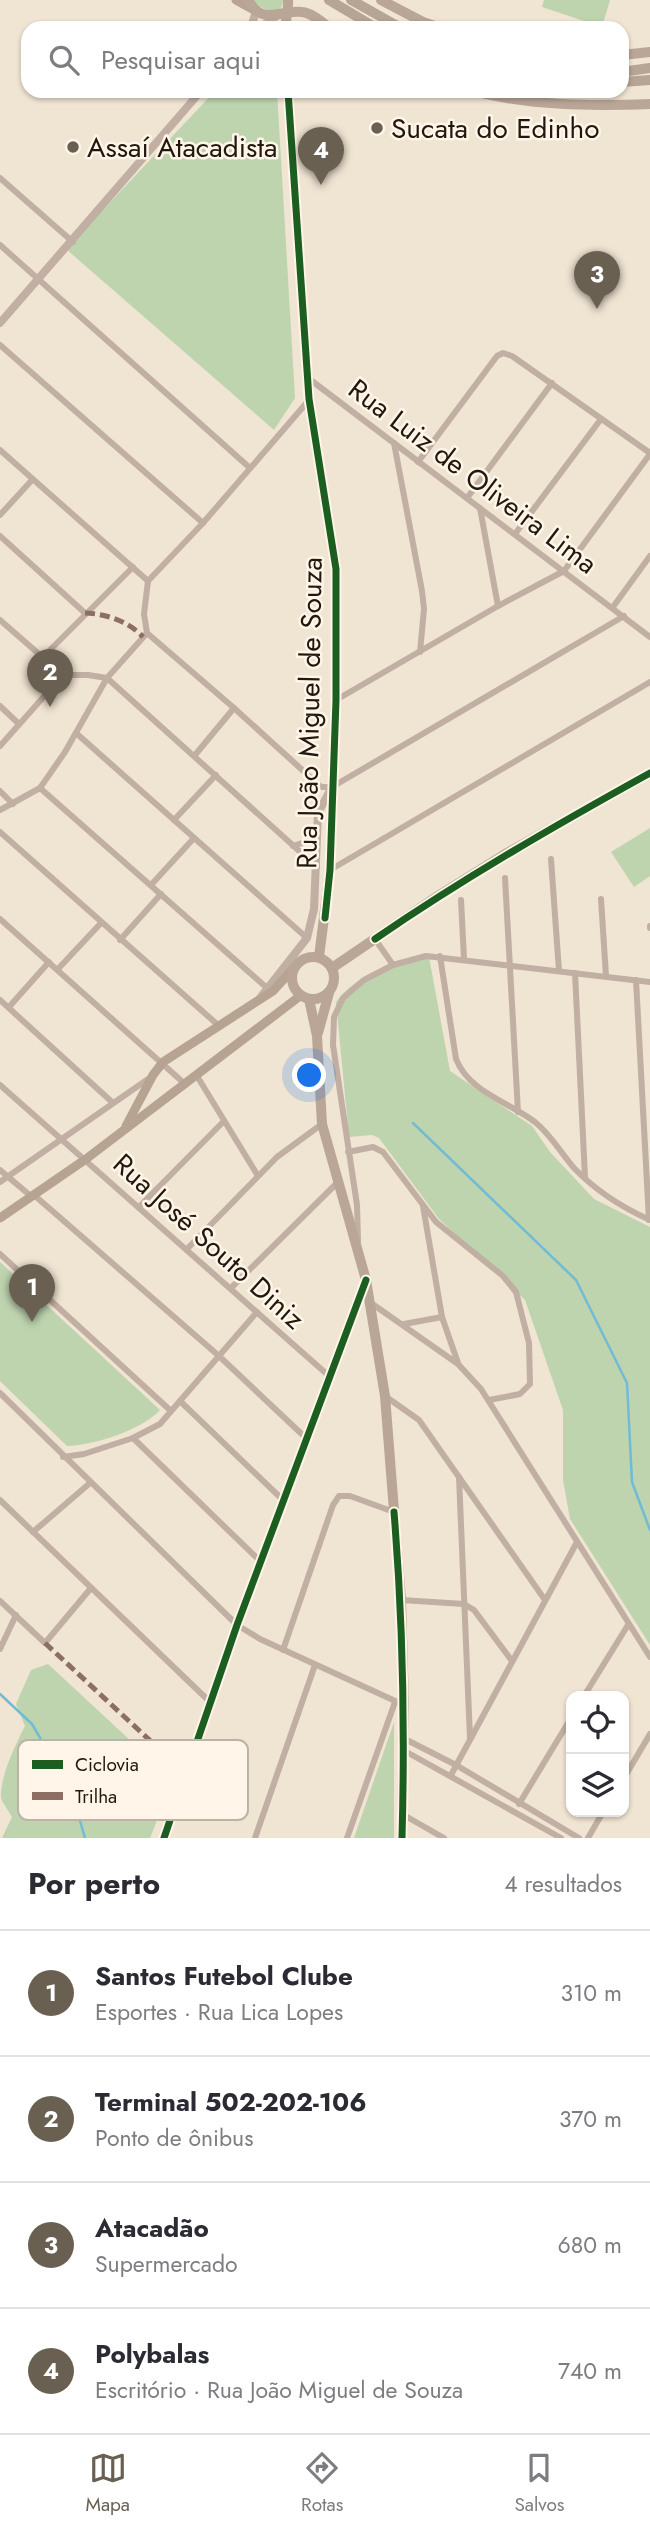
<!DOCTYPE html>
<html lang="pt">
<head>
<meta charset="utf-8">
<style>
  :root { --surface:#fff; --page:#f2f2f3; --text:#2b2b33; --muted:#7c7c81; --line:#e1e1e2; --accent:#696052 }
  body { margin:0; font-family:Jost,sans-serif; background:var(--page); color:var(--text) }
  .controls { position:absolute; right:21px; bottom:21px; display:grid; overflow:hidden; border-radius:14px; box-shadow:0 2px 5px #0004 }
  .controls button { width:63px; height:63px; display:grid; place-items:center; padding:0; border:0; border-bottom:2px solid var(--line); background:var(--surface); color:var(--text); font:35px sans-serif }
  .you { position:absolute; left:310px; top:1076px; width:24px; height:24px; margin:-18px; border:5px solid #fff; border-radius:50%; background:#1a73e8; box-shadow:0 0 0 10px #1a73e833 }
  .badge { display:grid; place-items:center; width:46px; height:46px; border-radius:50%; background:var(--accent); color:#fff; font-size:23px; font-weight:700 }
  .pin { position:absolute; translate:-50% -58px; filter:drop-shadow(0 2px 4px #0008) }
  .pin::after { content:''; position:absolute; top:37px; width:24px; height:21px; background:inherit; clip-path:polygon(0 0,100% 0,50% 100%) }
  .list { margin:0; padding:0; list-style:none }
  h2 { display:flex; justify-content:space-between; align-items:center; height:91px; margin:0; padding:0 28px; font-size:30px }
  h2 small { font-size:23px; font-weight:400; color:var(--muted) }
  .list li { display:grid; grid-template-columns:46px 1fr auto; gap:21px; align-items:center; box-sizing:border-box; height:126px; padding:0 28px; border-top:2px solid var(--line) }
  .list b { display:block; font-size:26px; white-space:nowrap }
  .list p { margin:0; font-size:23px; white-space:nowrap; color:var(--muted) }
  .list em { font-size:23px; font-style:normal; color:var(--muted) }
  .icon { flex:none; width:38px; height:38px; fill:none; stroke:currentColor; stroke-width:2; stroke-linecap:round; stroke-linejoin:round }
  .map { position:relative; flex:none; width:650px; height:1838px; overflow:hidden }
  .search { position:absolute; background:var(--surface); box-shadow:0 2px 5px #0004; left:21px; right:21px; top:21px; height:77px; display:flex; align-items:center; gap:18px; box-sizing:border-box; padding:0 24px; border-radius:21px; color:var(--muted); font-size:26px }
  .sheet { height:595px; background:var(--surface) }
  nav { display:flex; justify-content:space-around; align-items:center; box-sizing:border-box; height:98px; border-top:2px solid var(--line); background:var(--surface); font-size:19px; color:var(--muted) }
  nav a { display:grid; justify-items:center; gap:4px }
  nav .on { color:var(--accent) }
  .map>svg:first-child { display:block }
  .green { fill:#bed4af }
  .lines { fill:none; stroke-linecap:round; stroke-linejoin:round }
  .stream { stroke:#71bbd4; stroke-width:2.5 }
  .minor { stroke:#c0afa2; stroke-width:6 }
  .tertiary { stroke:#c0afa2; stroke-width:8 }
  .secondary { stroke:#b6a392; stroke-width:9 }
  .primary { stroke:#b9a696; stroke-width:10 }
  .trunk { stroke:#b6a494; stroke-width:10 }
  .quiet { stroke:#8d6e63; stroke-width:5; stroke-dasharray:10 5; stroke-linecap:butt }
  .cycleway-casing { stroke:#fff5e8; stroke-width:11 }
  .cycleway { stroke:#1b5e20; stroke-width:7 }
  .poi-dot { fill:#696052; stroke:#fff5e8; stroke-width:2.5 }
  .labels { text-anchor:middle; stroke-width:5; stroke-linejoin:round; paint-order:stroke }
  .poi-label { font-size:28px; fill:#21190d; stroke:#fff5e8; text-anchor:start }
  .street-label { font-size:28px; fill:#21190d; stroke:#fff5e8 }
  .key { fill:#fff5e8; stroke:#bcb3a6; stroke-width:2 }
  .key-label { font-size:19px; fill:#21190d }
</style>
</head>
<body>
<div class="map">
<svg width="650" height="1838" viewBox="0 0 650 1838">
  <rect width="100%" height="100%" fill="#f0e4d2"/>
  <!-- green -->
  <g class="green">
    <path d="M252 0H284L281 8C270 13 260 8 252 0Z"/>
    <path d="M544 0H610L602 27 542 7Z"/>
    <path d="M215 91H277L295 398 274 430 66 249Z"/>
    <path d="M650 828V876L634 887 611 852Z"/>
    <path d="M429 957 450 1071 532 1126 550 1152 594 1199 650 1227V1645L570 1519 563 1480V1410L525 1300 439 1219 379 1138 372 1135 349 1137 336 1002C360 971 392 964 429 957Z"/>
    <path d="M0 1262 160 1410C141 1430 95 1445 67 1446L0 1381Z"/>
    <path d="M48 1664 173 1780 150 1838H2L12 1817C9 1811 3 1804 1 1798 0 1776 15 1746 25 1726L16 1704 31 1670Z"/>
    <path d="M394 1722V1838H354Z"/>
  </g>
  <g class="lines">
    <!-- stream -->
    <g class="stream">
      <path d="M413 1123 576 1280 627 1383 632 1482 650 1530"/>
      <path d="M0 1694 32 1724 72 1793 85 1838"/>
    </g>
    <!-- minor -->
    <g class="minor">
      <path d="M0 178 73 242"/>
      <path d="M0 245 250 468"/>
      <path d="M0 345 203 523"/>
      <path d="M308 378 650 637"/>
      <path d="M394 443 422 591 424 609 420 652"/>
      <path d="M0 450 148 581"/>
      <path d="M418 462 497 356 503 353 512 356 650 453"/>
      <path d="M467 498 552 383"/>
      <path d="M480 508 498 606"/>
      <path d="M0 515 32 480"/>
      <path d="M515 534 601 419"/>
      <path d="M0 536 85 613"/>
      <path d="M148 581 203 523 309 400"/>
      <path d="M613 607 650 556"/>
      <path d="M0 620 63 675H88L107 678 317 867"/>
      <path d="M147 633 234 708 321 787H332L624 616"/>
      <path d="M147 633 144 614 148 581"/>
      <path d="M42 658 133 567"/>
      <path d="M336 700 498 606 564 571 650 454"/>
      <path d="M0 706 19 724"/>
      <path d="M76 733 307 938"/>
      <path d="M0 746 63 675"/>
      <path d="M195 755 234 708"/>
      <path d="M40 788 267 988"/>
      <path d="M0 791 13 804"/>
      <path d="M0 810 40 788 65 752 107 678 147 633"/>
      <path d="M174 820 216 775"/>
      <path d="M0 832 218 1025"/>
      <path d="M293 846 317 838"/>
      <path d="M551 859 559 971"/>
      <path d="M330 870 650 682"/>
      <path d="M505 878 518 1112"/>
      <path d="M151 885 194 838"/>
      <path d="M601 899 606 976"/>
      <path d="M461 900 464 959"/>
      <path d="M0 919 185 1084"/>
      <path d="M650 926V928"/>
      <path d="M375 939 393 965"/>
      <path d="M120 940 161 894"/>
      <path d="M440 956 456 1059C469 1092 509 1102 535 1122 551 1135 561 1153 574 1168 596 1191 621 1207 650 1220"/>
      <path d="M58 969 101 923"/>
      <path d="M575 973 585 1177"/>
      <path d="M636 980 649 1220"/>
      <path d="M0 1000 112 1102"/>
      <path d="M9 1007 49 962"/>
      <path d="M197 1076 258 1176"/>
      <path d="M0 1085 329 1376"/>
      <path d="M348 1152 373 1147 383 1152 436 1222 503 1276 516 1292 529 1343 530 1384 520 1394 489 1400"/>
      <path d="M0 1170 32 1197"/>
      <path d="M0 1182 151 1077"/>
      <path d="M34 1195 219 1356 307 1439"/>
      <path d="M423 1206 442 1317 458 1363"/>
      <path d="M139 1207 223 1122"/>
      <path d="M358 1241 357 1205 333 1045 334 1017 343 998 364 980 393 965 426 956 650 982"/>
      <path d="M187 1249 277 1157 322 1124"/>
      <path d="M0 1254 171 1411"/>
      <path d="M231 1288 339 1181"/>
      <path d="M371 1303 458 1364 481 1389 650 1657"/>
      <path d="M404 1324 442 1317"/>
      <path d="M0 1393 237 1625 260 1639 404 1705"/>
      <path d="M385 1396 419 1420 545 1600"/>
      <path d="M180 1401 284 1501"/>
      <path d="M133 1438 261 1562"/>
      <path d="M63 1457 84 1454 133 1438 160 1424 257 1312"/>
      <path d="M459 1477 470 1738"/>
      <path d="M0 1500 210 1702"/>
      <path d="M33 1532 90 1483"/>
      <path d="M401 1600 464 1604 474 1610 512 1661"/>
      <path d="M0 1601 45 1643 91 1588"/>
      <path d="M0 1649 16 1615"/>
      <path d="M283 1650 333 1505 339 1496H350L394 1512"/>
      <path d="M584 1696 628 1625"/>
      <path d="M403 1738 456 1765 579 1838"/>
      <path d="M403 1750 561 1838"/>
      <path d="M451 1775 577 1542"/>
      <path d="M624 1778 650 1734"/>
      <path d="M519 1804 571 1718"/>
      <path d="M402 1814 444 1838"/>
      <path d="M164 1838 237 1625 364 1284"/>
      <path d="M255 1838 315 1665"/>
      <path d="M347 1838 395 1702"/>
      <path d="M588 1838 603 1812"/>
    </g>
    <!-- tertiary -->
    <g class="tertiary">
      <path d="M251 28 256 11"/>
      <path d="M259 28 277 16"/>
      <path d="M0 323 201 91"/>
      <path d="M260 998 307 938 314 909 318 813 332 787"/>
    </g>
    <!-- secondary -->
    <g class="secondary">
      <path d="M236 0 256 11"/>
      <path d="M126 1126 153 1075 163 1062 273 991 293 969"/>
      <path d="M0 1218 86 1159 300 996"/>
    </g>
    <!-- primary -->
    <g class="primary">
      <path d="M248 0C264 27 280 9 302 12 312 13 322 22 330 28"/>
      <path d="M381 0 423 22 441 28"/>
      <path d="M286 28C285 18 289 10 288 0"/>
      <path d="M622 55 650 52"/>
      <path d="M288 91 309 399 336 569V700L330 870 319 957"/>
      <path d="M473 91C531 106 591 106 650 104"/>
      <circle cx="313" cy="978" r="21"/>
      <path d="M332 968 438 896 507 853 650 773"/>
      <path d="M309 999 317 1036 322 1124 366 1280 385 1396 401 1600 404 1705 402 1838"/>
      <path d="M318 1033 329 993"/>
    </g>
    <!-- trunk -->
    <g class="trunk">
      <path d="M329 0 376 28"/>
      <path d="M351 0 401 28"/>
      <path d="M622 72 650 68"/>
      <path d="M622 82 650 80"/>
    </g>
    <!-- quiet -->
    <g class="quiet">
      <path d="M85 613C107 614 128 621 143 637"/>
      <path d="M45 1643 186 1774"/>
    </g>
    <!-- cycleway casing -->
    <g class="cycleway-casing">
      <g id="cycleway">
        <path d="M288 91 309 399 336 569V700L330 870 325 918"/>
        <path d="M375 939C464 878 556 825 650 773"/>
        <path d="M394 1512C403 1621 405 1729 402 1838"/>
        <path d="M164 1838 237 1625 366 1280"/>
      </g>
    </g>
    <!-- cycleway -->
    <use href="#cycleway" class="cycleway"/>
  </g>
  <!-- markers -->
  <g class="poi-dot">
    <circle cx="377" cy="128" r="7"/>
    <circle cx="73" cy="147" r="7"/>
  </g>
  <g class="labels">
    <!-- poi labels -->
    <g class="poi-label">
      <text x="391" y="138">Sucata do Edinho</text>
      <text x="87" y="157">Assaí Atacadista</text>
    </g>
    <!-- street labels -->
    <g class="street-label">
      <text transform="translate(473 476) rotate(37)" y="10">Rua Luiz de Oliveira Lima</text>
      <text transform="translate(309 713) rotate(-89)" y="10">Rua João Miguel de Souza</text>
      <text transform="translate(209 1241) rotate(42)" y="10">Rua José Souto Diniz</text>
    </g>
  </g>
  <!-- legend -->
  <rect x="18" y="1740" width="230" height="80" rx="10" class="key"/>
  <rect x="32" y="1760" width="31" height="9" fill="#1b5e20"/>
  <rect x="32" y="1792" width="31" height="8" fill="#8d6e63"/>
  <g class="key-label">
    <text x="75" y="1771">Ciclovia</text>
    <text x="75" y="1803">Trilha</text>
  </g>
</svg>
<div class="controls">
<button><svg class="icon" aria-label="locate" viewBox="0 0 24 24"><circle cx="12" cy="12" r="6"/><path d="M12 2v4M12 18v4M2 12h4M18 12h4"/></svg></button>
<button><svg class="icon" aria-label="layers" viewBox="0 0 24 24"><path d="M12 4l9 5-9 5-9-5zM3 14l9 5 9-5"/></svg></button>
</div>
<div class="you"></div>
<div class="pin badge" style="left:32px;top:1322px">1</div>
<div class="pin badge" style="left:50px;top:707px">2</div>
<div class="pin badge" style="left:597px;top:309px">3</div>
<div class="pin badge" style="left:321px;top:185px">4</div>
<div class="search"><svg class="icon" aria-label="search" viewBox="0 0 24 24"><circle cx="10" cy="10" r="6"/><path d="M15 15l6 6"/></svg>Pesquisar aqui</div>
</div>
<section class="sheet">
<h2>Por perto<small>4 resultados</small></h2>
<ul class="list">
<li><span class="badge">1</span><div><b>Santos Futebol Clube</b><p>Esportes · Rua Lica Lopes</p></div><em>310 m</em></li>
<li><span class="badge">2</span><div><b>Terminal 502-202-106</b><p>Ponto de ônibus</p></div><em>370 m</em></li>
<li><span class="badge">3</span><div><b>Atacadão</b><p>Supermercado</p></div><em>680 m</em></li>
<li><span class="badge">4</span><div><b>Polybalas</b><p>Escritório · Rua João Miguel de Souza</p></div><em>740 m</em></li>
</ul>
</section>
<nav>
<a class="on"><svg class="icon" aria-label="map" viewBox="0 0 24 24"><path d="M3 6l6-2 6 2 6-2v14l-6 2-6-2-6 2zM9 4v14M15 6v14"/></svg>Mapa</a>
<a><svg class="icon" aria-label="directions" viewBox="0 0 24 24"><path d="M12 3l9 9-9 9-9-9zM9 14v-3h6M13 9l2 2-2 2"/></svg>Rotas</a>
<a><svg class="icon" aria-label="saved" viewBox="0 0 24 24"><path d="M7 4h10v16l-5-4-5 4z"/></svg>Salvos</a>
</nav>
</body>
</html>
